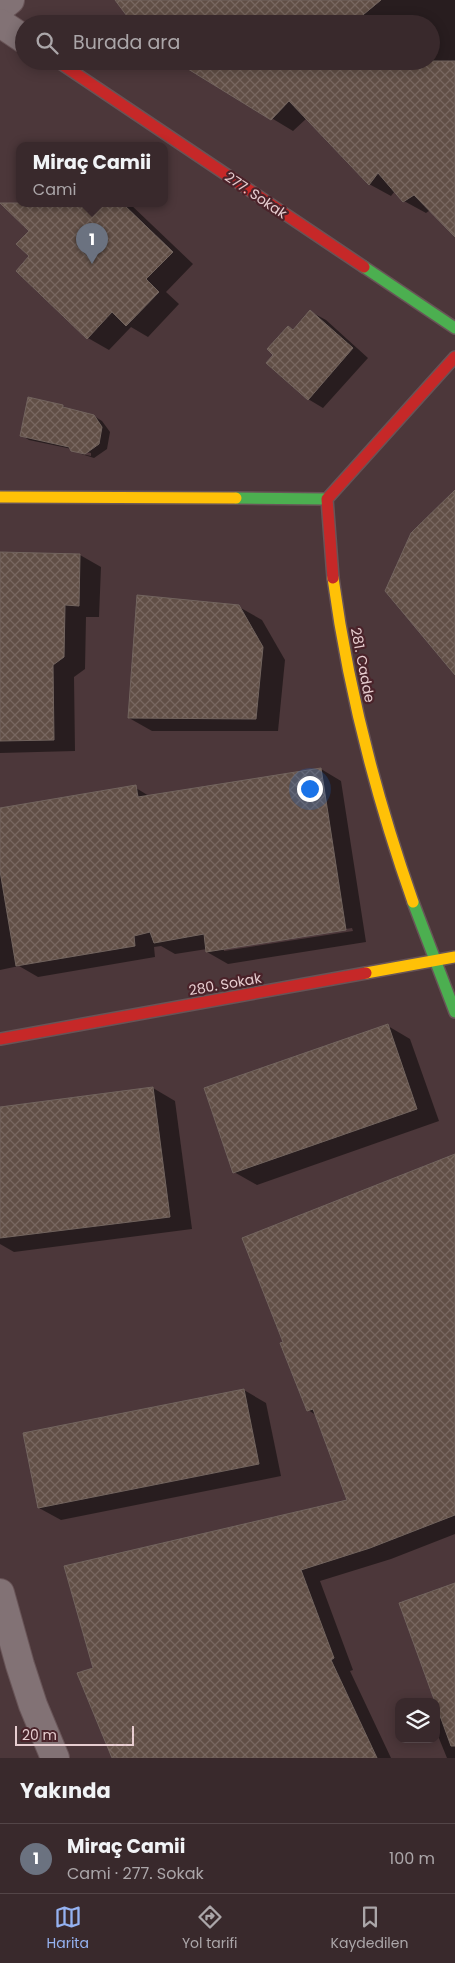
<!DOCTYPE html>
<html lang="tr">
<head>
<meta charset="utf-8">
<style>
  :root { --surface:#39292c; --page:#443538; --text:#f1f3f6; --muted:#aba6a9; --line:#534548; --accent:#95b2f1 }
  body { margin:0; font-family:Poppins,sans-serif; background:var(--page); color:var(--text) }
  .controls { position:absolute; right:15px; bottom:15px; display:grid; overflow:hidden; border-radius:10px; box-shadow:0 2px 12px #0003 }
  .controls button { width:45px; height:45px; display:grid; place-items:center; padding:0; border:0; border-bottom:1px solid var(--line); background:var(--surface); color:var(--text); font:25px sans-serif }
  .scale { position:absolute; left:15px; bottom:12px; width:119px; box-sizing:border-box; padding-left:5px; border:2px solid #e7cdd0; border-top:0; font-size:14px; line-height:18px; white-space:nowrap; color:#e7cdd0; -webkit-text-stroke:4px #4a232a; paint-order:stroke }
  .you { position:absolute; left:309px; top:788px; width:18px; height:18px; margin:-12px; border:4px solid #fff; border-radius:50%; background:#1a73e8; box-shadow:0 0 0 8px #1a73e833 }
  .badge { display:grid; place-items:center; width:32px; height:32px; border-radius:50%; background:var(--accent); color:#fff; font-size:16px; font-weight:700 }
  .pin { position:absolute; translate:-50% -41px; filter:drop-shadow(0 1px 2px #0008) }
  .pin::after { content:''; position:absolute; top:26px; width:18px; height:15px; background:inherit; clip-path:polygon(0 0,100% 0,50% 100%) }
  .popup { position:absolute; left:16px; top:142px; width:152px; height:65px; box-sizing:border-box; display:grid; place-content:center; border-radius:10px; background:var(--surface); filter:drop-shadow(0 1px 4px #0005); font-size:16px; white-space:nowrap; color:var(--muted) }
  .popup b { font-size:19px; color:var(--text) }
  .popup::after { content:''; position:absolute; left:50%; top:100%; margin-left:-10px; border:10px solid transparent; border-top-color:var(--surface) }
  .list { margin:0; padding:0; list-style:none }
  h2 { display:flex; justify-content:space-between; align-items:center; height:65px; margin:0; padding:0 20px; font-size:21px }
  h2 small { font-size:16px; font-weight:400; color:var(--muted) }
  .list li { display:grid; grid-template-columns:32px 1fr auto; gap:15px; align-items:center; box-sizing:border-box; height:70px; padding:0 20px; border-top:1px solid var(--line) }
  .list b { display:block; font-size:19px; white-space:nowrap }
  .list p { margin:0; font-size:16px; white-space:nowrap; color:var(--muted) }
  .list em { font-size:16px; font-style:normal; color:var(--muted) }
  .icon { flex:none; width:28px; height:28px; fill:none; stroke:currentColor; stroke-width:2; stroke-linecap:round; stroke-linejoin:round }
  .map { position:relative; flex:none; width:455px; height:1758px; overflow:hidden }
  .search { position:absolute; background:var(--surface); box-shadow:0 2px 12px #0003; left:15px; right:15px; top:15px; height:55px; display:flex; align-items:center; gap:12px; box-sizing:border-box; padding:0 18px; border-radius:28px; color:var(--muted); font-size:19px }
  .sheet { height:135px; background:var(--surface) }
  nav { display:flex; justify-content:space-around; align-items:center; box-sizing:border-box; height:70px; border-top:1px solid var(--line); background:var(--surface); font-size:14px; color:var(--muted) }
  nav a { display:grid; justify-items:center; gap:2px }
  nav .on { color:var(--accent) }
  .map>svg:first-child { display:block }
  .shadow { fill:#0007; fill-rule:evenodd }
  .building { fill:url(#building-cross-hatch); stroke:#72645e }
  .lines { fill:none; stroke-linecap:round; stroke-linejoin:round }
  .street-casing { stroke:#685457; stroke-width:30 }
  .fast-casing { stroke:#685457; stroke-width:14 }
  .slow-casing { stroke:#685457; stroke-width:14 }
  .jam-casing { stroke:#685457; stroke-width:14 }
  .street { stroke:#827275; stroke-width:28 }
  .fast { stroke:#4caf50; stroke-width:11 }
  .slow { stroke:#ffc107; stroke-width:11 }
  .jam { stroke:#c62828; stroke-width:11 }
  .labels { text-anchor:middle; stroke-width:4.5; stroke-linejoin:round; paint-order:stroke }
  .street-label { font-size:14px; fill:#e7cdd0; stroke:#4a232a }
</style>
</head>
<body>
<div class="map">
<svg width="455" height="1758" viewBox="0 0 455 1758">
  <defs>
    <pattern id="building-cross-hatch" width="8" height="8" patternUnits="userSpaceOnUse" patternTransform="scale(1.25)"><rect width="8" height="8" fill="#614f46"/><path d="M0 0l8 8M0 8l8-8" fill="none" stroke="#786760"/></pattern>
  </defs>
  <rect width="100%" height="100%" fill="#4c373a"/>
  <!-- shadow -->
  <g class="shadow">
    <path d="M120 0H455V233L430 210 426 213 404 201 395 191 391 196 369 184 307 118 293 131 177 61H431V24H135Z"/>
    <path d="M29 203H129L193 264 166 292 179 304 148 337 131 327 109 350 88 338 31 256 30 231 16 216Z"/>
    <path d="M311 312 326 320 368 358 323 408 308 399 275 355 289 327 294 330Z"/>
    <path d="M63 406 70 410 94 416 102 421 110 432 107 449 94 458 78 453 91 456V453L29 440 21 435Z"/>
    <path d="M0 553 80 555 101 567 99 617H86L85 669 74 677 75 751 0 753Z"/>
    <path d="M239 607 262 620 285 660 278 731H152L129 718Z"/>
    <path d="M321 769 341 781 366 942 228 964 207 952V949L175 954 161 946 154 947 155 957 38 977 19 966 0 970V809L136 788 149 796ZM352 928 353 931 224 951V948Z"/>
    <path d="M388 1026 410 1039 439 1121 257 1185 234 1172Z"/>
    <path d="M153 1088 175 1101 192 1229 14 1252 0 1244V1109Z"/>
    <path d="M455 1155V1534L391 1559 320 1581 353 1670 350 1671 391 1758H114L94 1669 349 1501 316 1415 308 1410Z"/>
    <path d="M244 1390 266 1403 281 1476 61 1520 39 1508Z"/>
    <path d="M455 1584V1758H447L436 1731V1713L440 1711Z"/>
  </g>
  <!-- building -->
  <g class="building">
    <path d="M115 0H381L352 24H133Z"/>
    <path d="M175 61H455V237L414 195 403 202 378 173 369 185 289 101 271 120Z"/>
    <path d="M0 203H122L173 252 146 279 159 292 126 326 112 312 87 339 16 271 29 256 16 244 29 231Z"/>
    <path d="M310 310 353 348 308 400 266 363 273 355 267 349 288 326 293 330Z"/>
    <path d="M28 397 63 405V407L94 415 102 427 99 444 85 454 71 451 69 447 20 436Z"/>
    <path d="M455 490V675L385 591 411 533Z"/>
    <path d="M0 552 80 554 79 606 65 605 64 657 53 665 54 740 0 741Z"/>
    <path d="M137 595 239 605 263 647 256 719 128 718Z"/>
    <path d="M321 768 346 930 206 952 204 934 154 943 150 932 134 936 135 946 16 966 0 871V808L136 785 138 797Z"/>
    <path d="M388 1024 417 1109 233 1173 204 1088Z"/>
    <path d="M153 1087 170 1217 0 1238V1107Z"/>
    <path d="M455 1154V1515L370 1548 301 1570 334 1658 331 1660 377 1758H112L77 1673 93 1668 64 1566 347 1500 313 1409 307 1411 280 1343 283 1342 242 1238Z"/>
    <path d="M244 1389 259 1464 38 1508 23 1433Z"/>
    <path d="M455 1583V1746H451L399 1603Z"/>
  </g>
  <g class="lines">
    <!-- street casing -->
    <g class="street-casing">
      <g id="street">
        <path d="M0 8 10 0"/>
        <path d="M0 23 24 39"/>
        <path d="M0 1593 20 1665 33 1705 55 1758"/>
      </g>
    </g>
    <!-- fast casing -->
    <g class="fast-casing">
      <g id="fast">
        <path d="M364 267 455 328"/>
        <path d="M236 498 327 499"/>
        <path d="M413 902 455 1012"/>
      </g>
    </g>
    <!-- slow casing -->
    <g class="slow-casing">
      <g id="slow">
        <path d="M0 497 236 498"/>
        <path d="M333 578C348 689 376 797 413 902"/>
        <path d="M366 973 455 957"/>
      </g>
    </g>
    <!-- jam casing -->
    <g class="jam-casing">
      <g id="jam">
        <path d="M57 61 364 267"/>
        <path d="M333 578 327 499 455 357"/>
        <path d="M0 1039 366 973"/>
      </g>
    </g>
    <!-- street -->
    <use href="#street" class="street"/>
    <!-- fast -->
    <use href="#fast" class="fast"/>
    <!-- slow -->
    <use href="#slow" class="slow"/>
    <!-- jam -->
    <use href="#jam" class="jam"/>
  </g>
  <g class="labels">
    <!-- street labels -->
    <g class="street-label">
      <text transform="translate(256 195) rotate(34)" y="5">277. Sokak</text>
      <text transform="translate(363 665) rotate(79)" y="5">281. Cadde</text>
      <text transform="translate(225 984) rotate(-10)" y="5">280. Sokak</text>
    </g>
  </g>
</svg>
<div class="controls">
<button><svg class="icon" aria-label="layers" viewBox="0 0 24 24"><path d="M12 4l9 5-9 5-9-5zM3 14l9 5 9-5"/></svg></button>
</div>
<div class="scale">20 m</div>
<div class="you"></div>
<div class="pin badge" style="left:92px;top:264px;background:#6b7280">1</div>
<div class="popup"><b>Miraç Camii</b>Cami</div>
<div class="search"><svg class="icon" aria-label="search" viewBox="0 0 24 24"><circle cx="10" cy="10" r="6"/><path d="M15 15l6 6"/></svg>Burada ara</div>
</div>
<section class="sheet">
<h2>Yakında<small></small></h2>
<ul class="list">
<li><span class="badge" style="background:#6b7280">1</span><div><b>Miraç Camii</b><p>Cami · 277. Sokak</p></div><em>100 m</em></li>
</ul>
</section>
<nav>
<a class="on"><svg class="icon" aria-label="map" viewBox="0 0 24 24"><path d="M3 6l6-2 6 2 6-2v14l-6 2-6-2-6 2zM9 4v14M15 6v14"/></svg>Harita</a>
<a><svg class="icon" aria-label="directions" viewBox="0 0 24 24"><path d="M12 3l9 9-9 9-9-9zM9 14v-3h6M13 9l2 2-2 2"/></svg>Yol tarifi</a>
<a><svg class="icon" aria-label="saved" viewBox="0 0 24 24"><path d="M7 4h10v16l-5-4-5 4z"/></svg>Kaydedilen</a>
</nav>
</body>
</html>
